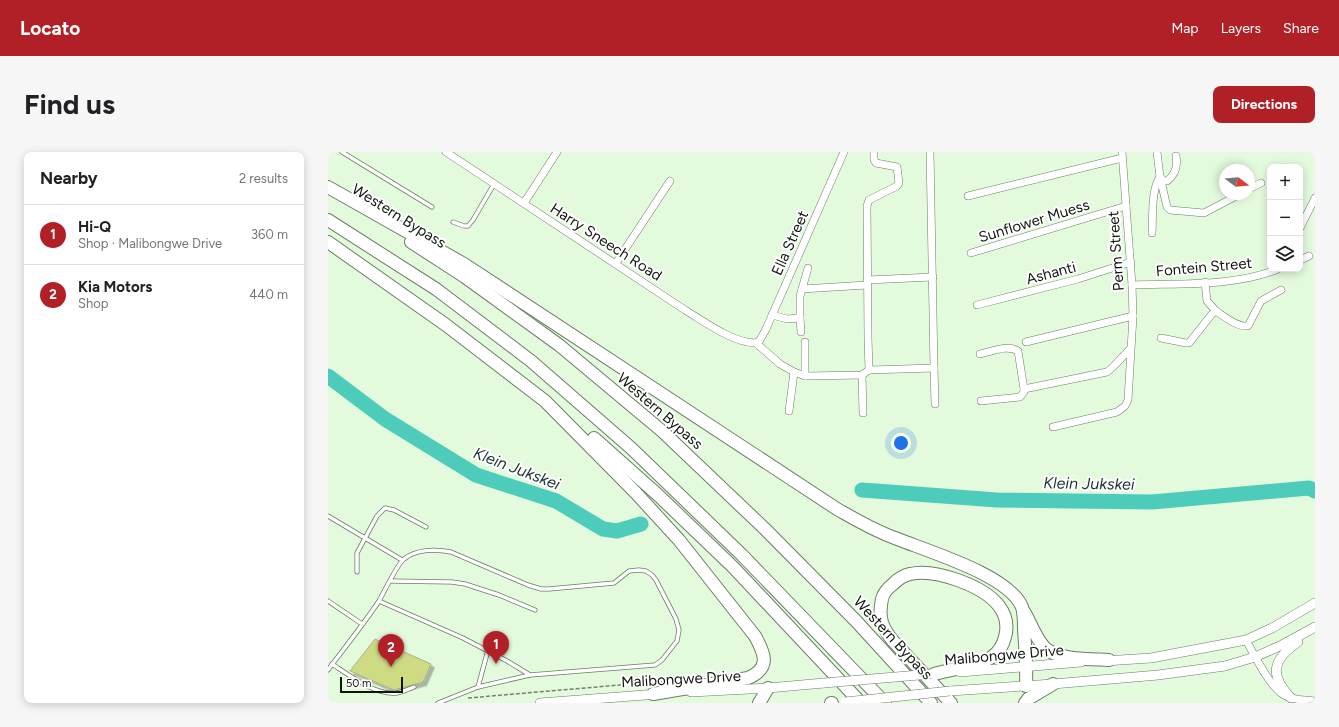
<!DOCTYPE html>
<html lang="en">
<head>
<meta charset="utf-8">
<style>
  :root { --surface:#fff; --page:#f6f6f6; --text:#202124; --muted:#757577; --line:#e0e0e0; --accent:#b12027 }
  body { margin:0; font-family:Figtree,sans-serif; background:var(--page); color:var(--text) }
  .controls { position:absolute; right:12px; top:12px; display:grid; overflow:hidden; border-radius:8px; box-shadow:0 2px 10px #0003 }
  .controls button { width:36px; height:36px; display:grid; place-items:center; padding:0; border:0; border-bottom:1px solid var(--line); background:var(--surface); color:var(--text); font:20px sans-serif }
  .compass { position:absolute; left:891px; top:12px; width:36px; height:36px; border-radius:50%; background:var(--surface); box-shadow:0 2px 10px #0003; rotate:106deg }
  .scale { position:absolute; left:12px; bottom:10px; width:63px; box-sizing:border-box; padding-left:4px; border:2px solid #0f170d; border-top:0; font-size:11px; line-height:14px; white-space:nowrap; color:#0f170d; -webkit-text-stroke:3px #fff; paint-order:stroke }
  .you { position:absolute; left:573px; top:291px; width:14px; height:14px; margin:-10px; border:3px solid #fff; border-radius:50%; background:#1a73e8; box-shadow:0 0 0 6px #1a73e833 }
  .badge { display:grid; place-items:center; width:26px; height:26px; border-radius:50%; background:var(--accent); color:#fff; font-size:13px; font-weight:700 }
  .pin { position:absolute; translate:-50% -33px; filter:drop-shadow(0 1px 2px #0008) }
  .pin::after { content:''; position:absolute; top:21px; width:14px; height:12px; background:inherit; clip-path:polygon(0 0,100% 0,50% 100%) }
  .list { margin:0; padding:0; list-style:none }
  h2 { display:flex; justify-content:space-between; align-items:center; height:52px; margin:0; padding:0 16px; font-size:17px }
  h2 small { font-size:13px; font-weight:400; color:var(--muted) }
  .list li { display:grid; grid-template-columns:26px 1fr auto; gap:12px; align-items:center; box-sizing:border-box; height:60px; padding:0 16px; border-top:1px solid var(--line) }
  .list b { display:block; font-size:15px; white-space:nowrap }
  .list p { margin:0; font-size:13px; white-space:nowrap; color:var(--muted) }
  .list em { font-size:13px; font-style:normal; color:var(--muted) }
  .icon { flex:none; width:22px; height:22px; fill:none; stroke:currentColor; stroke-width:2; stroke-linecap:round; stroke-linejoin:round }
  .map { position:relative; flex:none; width:987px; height:551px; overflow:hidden; border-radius:8px }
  header { display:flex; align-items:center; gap:24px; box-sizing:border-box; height:56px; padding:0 20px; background:var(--accent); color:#fff }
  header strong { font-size:19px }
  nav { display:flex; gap:22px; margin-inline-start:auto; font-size:14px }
  .intro { display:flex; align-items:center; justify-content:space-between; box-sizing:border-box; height:96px; padding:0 24px }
  h1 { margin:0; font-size:28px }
  .button { padding:10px 18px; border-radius:8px; background:var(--accent); color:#fff; font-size:14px; font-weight:700 }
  main { display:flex; gap:24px; padding:0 24px }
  aside { flex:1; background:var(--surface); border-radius:8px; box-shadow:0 2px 10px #0003 }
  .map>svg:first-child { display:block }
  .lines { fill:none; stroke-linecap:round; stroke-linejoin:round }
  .river { stroke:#4dcbbb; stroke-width:15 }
  .building { fill:#cedb83; stroke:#aab08f; filter:url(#shadow) }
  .lane-casing { stroke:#6a7e64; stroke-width:5 }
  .street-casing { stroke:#6a7e64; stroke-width:8 }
  .secondary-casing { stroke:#6a7e64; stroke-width:10 }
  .highway-casing { stroke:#6a7e64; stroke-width:14 }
  .path { stroke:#73826f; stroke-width:1.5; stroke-dasharray:4 2; stroke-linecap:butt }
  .lane { stroke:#fff; stroke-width:3.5 }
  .street { stroke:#fff; stroke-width:7 }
  .secondary { stroke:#fff; stroke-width:9 }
  .highway { stroke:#fff; stroke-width:12 }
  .secondary-bridge-casing { stroke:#6a7e64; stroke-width:10; stroke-linecap:butt }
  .secondary-bridge { stroke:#fff; stroke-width:9 }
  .labels { text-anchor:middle; stroke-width:4; stroke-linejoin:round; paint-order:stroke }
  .street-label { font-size:15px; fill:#0f170d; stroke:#fff }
  .water-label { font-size:16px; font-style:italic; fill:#1d322f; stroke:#fff }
</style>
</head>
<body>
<header>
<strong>Locato</strong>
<nav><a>Map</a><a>Layers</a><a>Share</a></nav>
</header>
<div class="intro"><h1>Find us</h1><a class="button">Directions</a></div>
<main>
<aside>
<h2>Nearby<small>2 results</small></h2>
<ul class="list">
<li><span class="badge">1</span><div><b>Hi-Q</b><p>Shop · Malibongwe Drive</p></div><em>360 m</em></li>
<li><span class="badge">2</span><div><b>Kia Motors</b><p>Shop</p></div><em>440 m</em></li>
</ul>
</aside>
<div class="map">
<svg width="987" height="551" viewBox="0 0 987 551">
  <defs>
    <filter id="shadow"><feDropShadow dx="3.5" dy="3.5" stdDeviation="0" flood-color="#0004"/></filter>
  </defs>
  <rect width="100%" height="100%" fill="#e3fadd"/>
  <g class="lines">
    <!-- river -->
    <g class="river">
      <path d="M0 224 57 267 148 323 228 349 275 377 289 379 313 372"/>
      <path d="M534 338 669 348 824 350 981 336 987 339"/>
    </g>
  </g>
  <!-- building -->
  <path class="building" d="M47 487 103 512 95 530 66 538 22 519Z"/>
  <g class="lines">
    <!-- lane casing -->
    <g class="lane-casing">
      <g id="lane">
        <path d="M14 0 104 55"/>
        <path d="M125 70 136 74H140L145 68 166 32"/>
        <path d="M0 364 74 408"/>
        <path d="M29 420V401L49 364 57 356 66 358 98 375"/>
        <path d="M62 429 124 430 137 432 171 443 207 458"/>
        <path d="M0 449 34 472"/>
        <path d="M4 512C21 523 48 544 69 541 74 540 81 537 86 535"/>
        <path d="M0 518C17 495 35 473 51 449 56 440 70 411 76 407 88 397 108 397 123 400L200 433 213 437H221L286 431 301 419 311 418 318 419 324 423 328 428 348 467 351 478 349 489 334 508 327 513 202 523 179 509 135 486 51 449"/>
        <path d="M150 535 160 498"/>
        <path d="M110 551 150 535 202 523"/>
      </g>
    </g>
    <!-- street casing -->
    <g class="street-casing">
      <g id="street">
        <path d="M118 0 357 158C377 170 405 191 428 191"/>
        <path d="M829 0 832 25 839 55 842 58 876 61 912 42"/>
        <path d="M921 37 933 31"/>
        <path d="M640 44 794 6"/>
        <path d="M196 51 229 0"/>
        <path d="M972 76 987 46"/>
        <path d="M824 81C825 65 823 37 832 25L836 29H839C847 23 850 15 848 4"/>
        <path d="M643 101 798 54"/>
        <path d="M972 108 981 104"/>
        <path d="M288 111 342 29"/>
        <path d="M539 128 605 125"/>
        <path d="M877 130 879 149 888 159"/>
        <path d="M804 133C850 131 907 135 950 117"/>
        <path d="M474 137 539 133"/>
        <path d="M649 153 750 127 803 110"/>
        <path d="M444 163 459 167 472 166"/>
        <path d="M473 180 472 166V144L480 116"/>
        <path d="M833 186 858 191H861L884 162 888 159C897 165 909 175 920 174L933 149 953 138"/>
        <path d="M477 190V224"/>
        <path d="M698 190 805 164"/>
        <path d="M428 191 452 212 466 220 477 224 534 223 541 218 606 216 602 0"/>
        <path d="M428 191 432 188 438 177 516 0"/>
        <path d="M652 202C663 200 680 192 690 199L696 237V240L692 245 653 249"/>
        <path d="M606 216 607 252"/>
        <path d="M541 218 540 185 539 54 541 48 569 34 571 31 569 15 548 11 546 8V0"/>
        <path d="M534 223 535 261"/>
        <path d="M696 237 779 220 784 216 802 197"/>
        <path d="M461 259 466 220"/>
        <path d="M725 275 789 260 797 254 800 248 805 164 804 133 794 0"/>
        <path d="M918 488C926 503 940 531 953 541 962 548 976 548 987 549"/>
      </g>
    </g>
    <!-- secondary casing -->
    <g class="secondary-casing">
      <g id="secondary">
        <path d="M776 509 823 506 918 488 944 476 987 451"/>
        <path d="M632 520 753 510"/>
        <path d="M622 539 725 532 830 523 897 514 927 505 954 493 987 475"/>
        <path d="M363 540 440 536 496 531"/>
        <path d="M963 546C941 523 944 508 970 490"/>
        <path d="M212 551 330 542"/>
      </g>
    </g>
    <!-- highway casing -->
    <g class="highway-casing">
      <g id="highway">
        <path d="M0 35 136 112 509 357C525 366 540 375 557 382 591 397 680 421 694 455 696 461 696 470 696 476 697 495 699 514 698 534"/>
        <path d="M0 68 108 137 203 209 303 296 414 403 557 551"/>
        <path d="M0 90 118 173 217 249 308 341 351 388 427 484C437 502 443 516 420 526L325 542"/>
        <path d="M83 90 137 125 231 193 334 279 437 377 528 469 603 551"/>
        <path d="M266 286 330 343 405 415 533 551"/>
        <path d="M697 461C703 472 708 487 717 496 730 508 764 507 781 508"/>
        <path d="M606 522C621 518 653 513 664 505 671 500 675 493 677 485 680 474 678 463 671 454 656 434 607 416 582 422 576 423 569 428 564 433 560 436 555 442 554 447 550 466 554 475 565 489L623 551"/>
        <path d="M431 551 440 536"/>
        <path d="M503 551H504"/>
        <path d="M697 551 700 547 725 532"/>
      </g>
    </g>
    <!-- path -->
    <path class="path" d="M140 546 338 529"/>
    <!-- lane -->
    <use href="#lane" class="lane"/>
    <!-- street -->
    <use href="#street" class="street"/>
    <!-- secondary -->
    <use href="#secondary" class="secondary"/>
    <!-- highway -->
    <use href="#highway" class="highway"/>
    <!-- secondary-bridge casing -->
    <g class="secondary-bridge-casing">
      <g id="secondary-bridge">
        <path d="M496 531 603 522"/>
        <path d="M517 550 622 539"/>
      </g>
    </g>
    <!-- secondary-bridge -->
    <use href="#secondary-bridge" class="secondary-bridge"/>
  </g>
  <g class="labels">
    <!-- street labels -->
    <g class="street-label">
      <text transform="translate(71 64) rotate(32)" y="5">Western Bypass</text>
      <text transform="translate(706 69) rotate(-17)" y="5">Sunflower Muess</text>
      <text transform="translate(278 90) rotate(33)" y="5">Harry Sneech Road</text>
      <text transform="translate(462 91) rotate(-66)" y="5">Ella Street</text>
      <text transform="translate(788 99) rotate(-94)" y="5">Perm Street</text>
      <text transform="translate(876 115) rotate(-5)" y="5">Fontein Street</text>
      <text transform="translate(723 121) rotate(-15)" y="5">Ashanti</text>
      <text transform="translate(332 259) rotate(41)" y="5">Western Bypass</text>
      <text transform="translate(565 486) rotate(47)" y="5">Western Bypass</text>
      <text transform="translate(676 503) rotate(-5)" y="5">Malibongwe Drive</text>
      <text transform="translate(353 527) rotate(-3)" y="5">Malibongwe Drive</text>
    </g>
    <!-- water labels -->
    <g class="water-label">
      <text transform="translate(189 316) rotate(21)" y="6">Klein Jukskei</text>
      <text transform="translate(761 331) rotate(1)" y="6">Klein Jukskei</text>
    </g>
  </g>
</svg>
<div class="controls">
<button>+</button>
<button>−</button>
<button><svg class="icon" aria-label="layers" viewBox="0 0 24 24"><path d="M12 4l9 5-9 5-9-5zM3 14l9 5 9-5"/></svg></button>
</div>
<svg class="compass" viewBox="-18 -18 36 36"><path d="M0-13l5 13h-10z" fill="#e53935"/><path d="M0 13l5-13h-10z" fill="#757577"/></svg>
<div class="scale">50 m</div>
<div class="you"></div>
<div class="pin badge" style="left:168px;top:512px">1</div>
<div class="pin badge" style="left:63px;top:515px">2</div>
</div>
</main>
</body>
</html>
